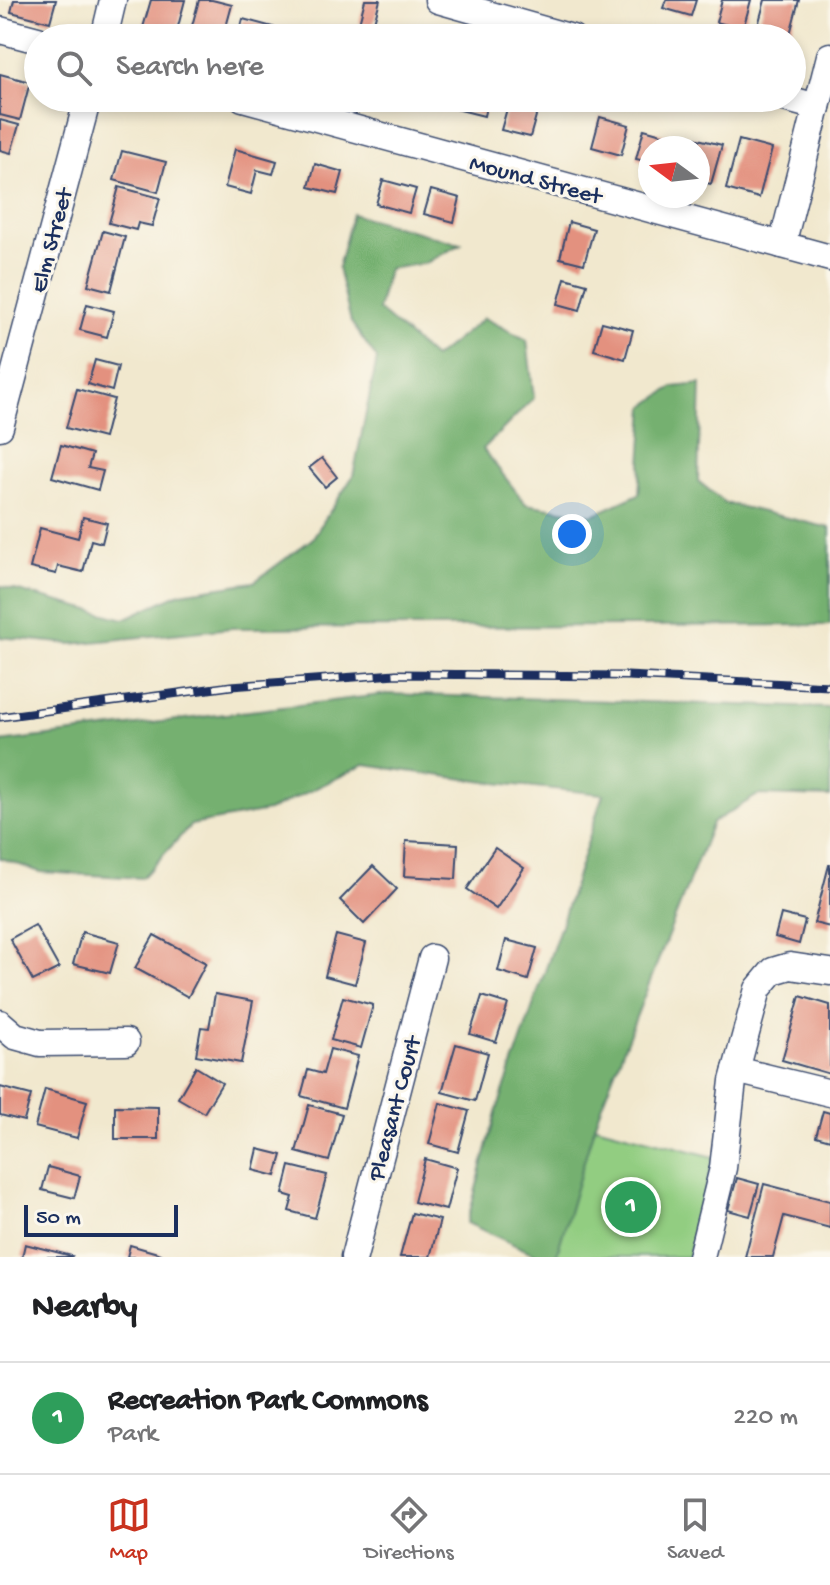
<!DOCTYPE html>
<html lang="en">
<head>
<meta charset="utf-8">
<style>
  :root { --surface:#fff; --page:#f6f6f6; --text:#202124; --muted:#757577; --line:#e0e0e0; --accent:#c8321e }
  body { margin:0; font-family:"Gochi Hand",sans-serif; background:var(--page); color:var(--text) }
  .compass { position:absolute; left:638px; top:136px; width:72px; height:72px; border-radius:50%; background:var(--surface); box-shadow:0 4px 12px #0003; rotate:285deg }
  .scale { position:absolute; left:24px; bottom:20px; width:154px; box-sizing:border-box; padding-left:8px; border:4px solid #1b2f5e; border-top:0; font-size:22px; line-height:28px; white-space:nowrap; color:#1b2f5e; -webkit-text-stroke:6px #fbf7ec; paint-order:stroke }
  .you { position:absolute; left:572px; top:534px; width:28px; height:28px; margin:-20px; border:6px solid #fff; border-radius:50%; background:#1a73e8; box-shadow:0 0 0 12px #1a73e833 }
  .badge { display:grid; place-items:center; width:52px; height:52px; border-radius:50%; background:var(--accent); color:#fff; font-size:26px; font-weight:700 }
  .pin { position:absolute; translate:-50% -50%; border:4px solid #fff; box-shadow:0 2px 8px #0006 }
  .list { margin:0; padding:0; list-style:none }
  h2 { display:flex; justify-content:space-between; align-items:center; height:104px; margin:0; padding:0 32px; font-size:34px }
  h2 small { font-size:26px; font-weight:400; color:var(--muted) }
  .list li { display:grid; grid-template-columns:52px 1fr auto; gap:24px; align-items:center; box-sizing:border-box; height:112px; padding:0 32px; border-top:2px solid var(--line) }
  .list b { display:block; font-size:30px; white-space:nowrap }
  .list p { margin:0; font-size:26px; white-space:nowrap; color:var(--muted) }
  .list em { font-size:26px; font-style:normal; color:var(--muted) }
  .icon { flex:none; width:44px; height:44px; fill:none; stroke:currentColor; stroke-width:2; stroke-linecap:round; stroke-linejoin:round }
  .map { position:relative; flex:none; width:830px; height:1257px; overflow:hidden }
  .search { position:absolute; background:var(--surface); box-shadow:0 4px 12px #0003; left:24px; right:24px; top:24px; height:88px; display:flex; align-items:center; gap:20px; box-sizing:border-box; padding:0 28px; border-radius:44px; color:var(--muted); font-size:30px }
  .sheet { height:216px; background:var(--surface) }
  nav { display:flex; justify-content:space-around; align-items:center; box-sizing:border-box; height:112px; border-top:2px solid var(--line); background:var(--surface); font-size:22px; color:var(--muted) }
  nav a { display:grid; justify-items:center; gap:4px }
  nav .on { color:var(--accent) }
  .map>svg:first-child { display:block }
  .green { fill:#92cd81; stroke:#567e70; stroke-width:2 }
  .forest { fill:#75b06f; stroke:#487066; stroke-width:2 }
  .building { fill:#e3917f }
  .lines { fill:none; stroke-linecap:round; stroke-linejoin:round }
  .minor-casing { stroke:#3b4b6f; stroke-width:29 }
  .minor { stroke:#fff; stroke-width:26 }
  .rail-casing { stroke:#1b2f5e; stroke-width:9 }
  .rail { stroke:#fbf7ec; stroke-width:6; stroke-dasharray:18; stroke-linecap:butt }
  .labels { text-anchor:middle; stroke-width:6; stroke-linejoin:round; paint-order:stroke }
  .street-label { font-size:24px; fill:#1b2f5e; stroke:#fbf7ec }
</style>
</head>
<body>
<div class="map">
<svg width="830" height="1257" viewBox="0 0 830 1257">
  <rect width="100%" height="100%" fill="#fbf7ec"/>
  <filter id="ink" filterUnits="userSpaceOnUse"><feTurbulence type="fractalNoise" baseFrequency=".0125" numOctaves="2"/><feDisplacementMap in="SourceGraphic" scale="16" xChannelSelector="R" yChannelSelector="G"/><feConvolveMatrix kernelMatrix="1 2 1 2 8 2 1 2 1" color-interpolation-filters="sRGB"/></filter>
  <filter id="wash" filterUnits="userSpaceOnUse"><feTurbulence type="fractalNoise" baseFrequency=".006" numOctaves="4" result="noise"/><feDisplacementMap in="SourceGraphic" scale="32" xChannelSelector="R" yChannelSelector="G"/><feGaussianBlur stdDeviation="1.8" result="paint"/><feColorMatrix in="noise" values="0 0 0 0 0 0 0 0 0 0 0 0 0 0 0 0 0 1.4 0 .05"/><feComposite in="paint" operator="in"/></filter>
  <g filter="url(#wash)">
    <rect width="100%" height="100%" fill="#f1e8ce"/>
    <!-- green -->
    <path class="green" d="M584 1123 714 1157 688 1257H548Z"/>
    <!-- forest -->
    <g class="forest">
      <path d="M352 214 461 244 426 263 388 269 378 310 434 358 484 318 527 340 534 398 483 449 526 504 593 515 639 494 645 406 673 387 701 384 698 481 725 503 830 528V625L232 628 71 644 0 637V586L124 619 180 593 254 582 312 539 353 476 377 359 351 322 338 268Z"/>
      <path d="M388 694 830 708V797L758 795 712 823 597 1117 556 1257H541L467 1223 496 1113 562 922 603 794 486 782 364 765 268 811 191 825 142 878 40 872 0 858V742Z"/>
    </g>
    <g id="blocks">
      <!-- building -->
      <g class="building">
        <path d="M14 0H56L50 22 11 12Z"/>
        <path d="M151 0H185L175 38 142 31Z"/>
        <path d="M199 0H212L232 5 223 38 189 37Z"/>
        <path d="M365 0H380L373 26 359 23Z"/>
        <path d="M666 0H696L691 16 663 8Z"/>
        <path d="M722 0H751L743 29 716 22Z"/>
        <path d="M765 0H799L789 38H774L756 33Z"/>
        <path d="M243 19 276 28 273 38H238Z"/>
        <path d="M0 74 30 82 20 120 0 115Z"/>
        <path d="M420 98H445L443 105Z"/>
        <path d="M458 98H488L484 116 456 109Z"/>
        <path d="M510 98H541L530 137 501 130Z"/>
        <path d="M600 117 629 125 621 155 592 147Z"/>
        <path d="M0 120 19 125 11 153 0 150Z"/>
        <path d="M644 129 676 138 673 148H650V162L636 159Z"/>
        <path d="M694 138 722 145 711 184 698 181V148H691Z"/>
        <path d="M739 140 772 149 759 198 726 189Z"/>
        <path d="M235 149 277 161 273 174 257 170 251 194 225 187Z"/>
        <path d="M122 151 166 162 158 192 114 180Z"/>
        <path d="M315 164 343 172 337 194 309 187Z"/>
        <path d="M383 180 416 189 409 213 376 204Z"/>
        <path d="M119 187 160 198 152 226 138 223 136 230 109 223Z"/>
        <path d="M431 190 460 198 454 222 424 214Z"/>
        <path d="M569 222 594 229 584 264 560 258Z"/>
        <path d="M103 231 125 237 111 291 88 285Z"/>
        <path d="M565 278 587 284 580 310 558 304Z"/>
        <path d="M87 304 114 311 107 337 80 330Z"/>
        <path d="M602 322 633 330 625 359 594 350Z"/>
        <path d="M95 360 118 366 112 391 88 384Z"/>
        <path d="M77 389 114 399 104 438 66 428Z"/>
        <path d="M61 445 92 454 88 468 103 471 98 490 52 477Z"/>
        <path d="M322 458 337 477 325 487 309 468Z"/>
        <path d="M83 517 107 523 102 543 91 540 83 572 58 566 56 574 30 568 40 528 78 538Z"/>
        <path d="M406 841 458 844 456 879 404 876Z"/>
        <path d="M495 848 524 868 496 909 467 889Z"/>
        <path d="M829 865H830V927L814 923Z"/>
        <path d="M373 866 397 889 364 924 340 900Z"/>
        <path d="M781 914 805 920 799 944 775 937Z"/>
        <path d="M35 925 59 968 33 981 10 939Z"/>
        <path d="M82 932 119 942 110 973 73 964Z"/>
        <path d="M154 935 206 963 188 997 135 968Z"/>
        <path d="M336 935 366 943 355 984 325 976Z"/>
        <path d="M506 940 537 948 528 980 498 971Z"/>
        <path d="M215 994 253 1001 241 1063 196 1055 201 1027 209 1028Z"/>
        <path d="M482 996 508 1004 496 1042 470 1034Z"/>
        <path d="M800 996 830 1005V1074L782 1060Z"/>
        <path d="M343 997 373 1005 361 1048 331 1040Z"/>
        <path d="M456 1044 488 1053 475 1101 442 1092Z"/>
        <path d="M330 1049 358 1056 344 1108 301 1096 308 1070 323 1074Z"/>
        <path d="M196 1067 222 1083 204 1113 178 1098Z"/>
        <path d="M0 1087 31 1095 24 1121 0 1115Z"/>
        <path d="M45 1089 87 1101 77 1138 35 1127Z"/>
        <path d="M440 1103 469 1111 458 1152 429 1144Z"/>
        <path d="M309 1105 342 1114 329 1161 296 1152Z"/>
        <path d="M115 1106 158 1107V1139H115Z"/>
        <path d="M823 1111 830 1113V1140L816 1136Z"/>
        <path d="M258 1149 282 1155 276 1176 253 1170Z"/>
        <path d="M425 1159 457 1168 446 1210 414 1202Z"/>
        <path d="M290 1166 327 1175 315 1218 289 1211 293 1197 283 1194Z"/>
        <path d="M48 1167 80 1176 74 1198 42 1190Z"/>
        <path d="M737 1178 759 1184 750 1216 728 1210Z"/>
        <path d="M764 1184 830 1201V1228L784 1216 773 1257H745Z"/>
        <path d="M412 1213 440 1220 430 1257H400Z"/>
        <path d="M25 1244 72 1256 71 1257H22Z"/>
        <path d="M130 1245 161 1254 160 1257H127Z"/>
      </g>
    </g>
  </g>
  <g filter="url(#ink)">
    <use href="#blocks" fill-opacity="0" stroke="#3b4b6f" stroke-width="2"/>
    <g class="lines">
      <!-- minor casing -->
      <g class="minor-casing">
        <g id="minor">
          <path d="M438 0 572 38"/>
          <path d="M0 30 38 40"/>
          <path d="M104 38 113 0"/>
          <path d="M243 98 830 258"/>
          <path d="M784 98 817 107"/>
          <path d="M782 245 830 56"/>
          <path d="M0 427 88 98"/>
          <path d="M0 1023 15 1036 40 1043 126 1042"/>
          <path d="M736 1070 830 1093"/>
          <path d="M354 1257 432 958"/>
          <path d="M701 1257 723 1168 733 1081 758 989 773 971 790 966 830 972"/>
        </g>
      </g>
      <!-- minor -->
      <use href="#minor" class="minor"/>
      <!-- rail casing -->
      <g class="rail-casing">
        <path id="rail" d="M0 717 231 686 396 674 627 676 830 686"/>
      </g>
      <!-- rail -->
      <use href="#rail" class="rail"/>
    </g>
  </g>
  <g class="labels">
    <!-- street labels -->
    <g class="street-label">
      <text transform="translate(536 178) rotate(15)" y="8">Mound Street</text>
      <text transform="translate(50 240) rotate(-75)" y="8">Elm Street</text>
      <text transform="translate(393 1108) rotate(-75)" y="8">Pleasant Court</text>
    </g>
  </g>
</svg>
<svg class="compass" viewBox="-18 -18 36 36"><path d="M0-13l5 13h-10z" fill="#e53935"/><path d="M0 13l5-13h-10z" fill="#757577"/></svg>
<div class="scale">50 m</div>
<div class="you"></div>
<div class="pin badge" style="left:631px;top:1207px;background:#2e9e5b">1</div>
<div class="search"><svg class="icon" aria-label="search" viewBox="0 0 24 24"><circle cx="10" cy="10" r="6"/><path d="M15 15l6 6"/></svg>Search here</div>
</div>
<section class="sheet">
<h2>Nearby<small></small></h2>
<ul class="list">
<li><span class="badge" style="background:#2e9e5b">1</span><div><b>Recreation Park Commons</b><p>Park</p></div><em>220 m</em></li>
</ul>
</section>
<nav>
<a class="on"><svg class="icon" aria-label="map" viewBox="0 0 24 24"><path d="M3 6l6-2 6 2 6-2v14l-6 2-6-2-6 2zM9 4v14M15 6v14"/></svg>Map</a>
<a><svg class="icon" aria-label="directions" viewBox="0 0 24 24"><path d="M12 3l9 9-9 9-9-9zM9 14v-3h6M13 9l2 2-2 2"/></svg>Directions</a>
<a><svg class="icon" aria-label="saved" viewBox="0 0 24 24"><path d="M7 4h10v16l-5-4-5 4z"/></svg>Saved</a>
</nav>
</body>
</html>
